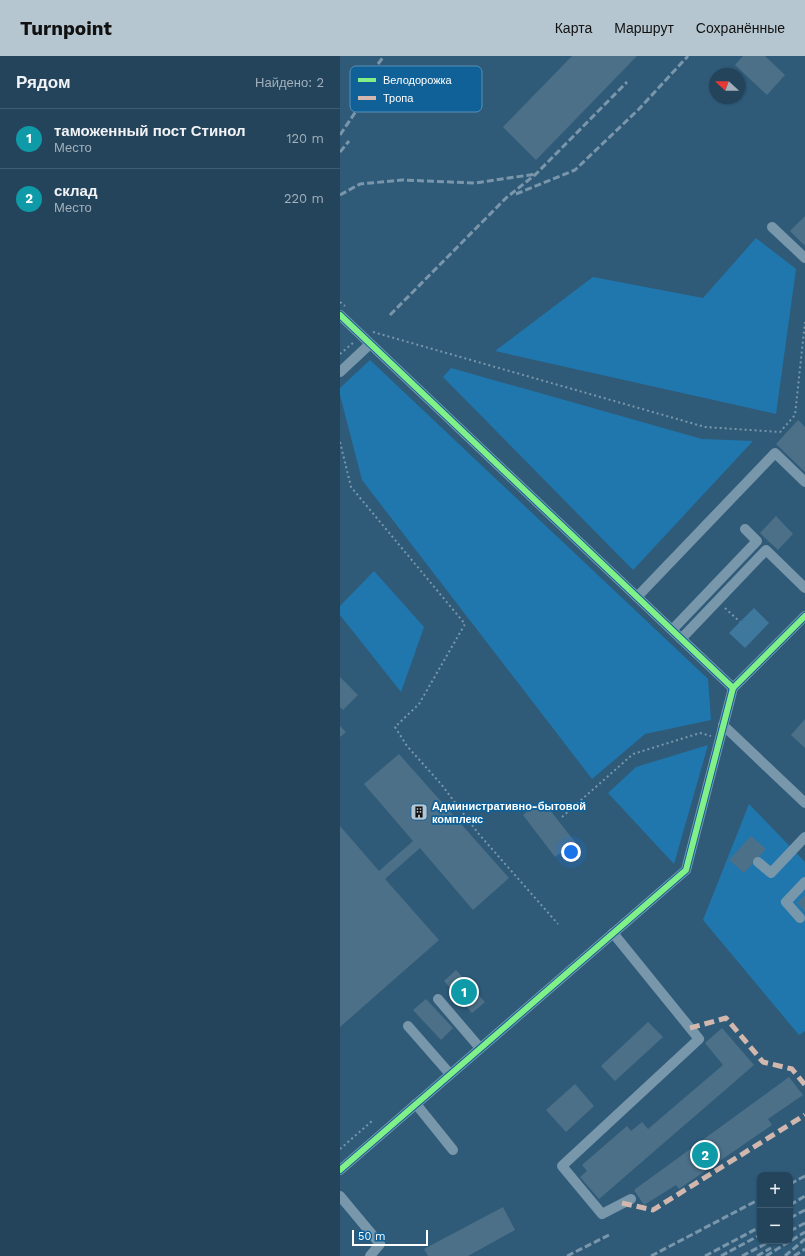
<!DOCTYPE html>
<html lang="ru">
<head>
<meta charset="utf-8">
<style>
  :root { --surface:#23445b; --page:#2f4e64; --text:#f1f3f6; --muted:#a3b0bb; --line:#405c71; --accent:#b6c6d0 }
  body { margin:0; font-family:"Work Sans",sans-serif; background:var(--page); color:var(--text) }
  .controls { position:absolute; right:12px; bottom:12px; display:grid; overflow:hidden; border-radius:8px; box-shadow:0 1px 3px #0004 }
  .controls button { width:36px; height:36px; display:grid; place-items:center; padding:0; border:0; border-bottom:1px solid var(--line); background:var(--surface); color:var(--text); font:20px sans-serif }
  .compass { position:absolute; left:369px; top:12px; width:36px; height:36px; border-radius:50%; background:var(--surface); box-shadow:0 1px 3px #0004; rotate:291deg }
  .scale { position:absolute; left:12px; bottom:10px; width:76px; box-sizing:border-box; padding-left:4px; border:2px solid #fff; border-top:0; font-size:11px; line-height:14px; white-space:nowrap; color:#fff; -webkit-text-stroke:3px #106198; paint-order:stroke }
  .you { position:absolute; left:231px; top:796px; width:14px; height:14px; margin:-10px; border:3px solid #fff; border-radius:50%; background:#1a73e8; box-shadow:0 0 0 6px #1a73e833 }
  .badge { display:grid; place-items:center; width:26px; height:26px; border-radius:50%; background:var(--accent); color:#fff; font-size:13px; font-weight:700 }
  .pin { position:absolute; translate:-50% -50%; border:2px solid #fff; box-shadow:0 1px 4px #0006 }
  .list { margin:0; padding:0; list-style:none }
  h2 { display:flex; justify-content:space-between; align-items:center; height:52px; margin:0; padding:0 16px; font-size:17px }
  h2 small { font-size:13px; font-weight:400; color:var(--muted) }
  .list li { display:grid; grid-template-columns:26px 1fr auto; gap:12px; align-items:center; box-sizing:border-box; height:60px; padding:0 16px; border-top:1px solid var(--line) }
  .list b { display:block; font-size:15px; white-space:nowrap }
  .list p { margin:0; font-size:13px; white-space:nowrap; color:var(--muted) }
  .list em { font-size:13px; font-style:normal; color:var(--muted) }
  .map { position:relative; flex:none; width:465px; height:1200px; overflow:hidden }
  header { display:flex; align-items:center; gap:24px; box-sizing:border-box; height:56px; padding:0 20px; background:var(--accent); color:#111 }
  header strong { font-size:19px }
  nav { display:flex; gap:22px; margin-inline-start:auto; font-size:14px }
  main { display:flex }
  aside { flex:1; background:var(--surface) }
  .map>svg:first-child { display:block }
  .green { fill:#2077ad }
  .water { fill:#3e789d }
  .building { fill:#4c7088 }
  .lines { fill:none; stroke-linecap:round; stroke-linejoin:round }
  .path { stroke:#7897ab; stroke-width:2; stroke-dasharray:2 3; stroke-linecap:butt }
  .minor { stroke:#7897ab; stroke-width:10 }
  .rail { stroke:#7a96aa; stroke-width:3; stroke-dasharray:7 3; stroke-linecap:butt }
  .quiet { stroke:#d1b7ad; stroke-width:5; stroke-dasharray:10 5; stroke-linecap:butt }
  .cycleway-casing { stroke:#106198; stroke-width:8 }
  .cycleway { stroke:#82f089; stroke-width:6 }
  .labels { text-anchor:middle; stroke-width:3.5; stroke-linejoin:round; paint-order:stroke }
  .poi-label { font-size:11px; font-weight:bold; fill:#fff; stroke:#106198; text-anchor:start }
  .key { fill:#106198; stroke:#5890b7; stroke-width:1 }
  .key-label { font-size:11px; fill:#fff }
</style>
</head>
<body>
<header>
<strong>Turnpoint</strong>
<nav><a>Карта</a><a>Маршрут</a><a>Сохранённые</a></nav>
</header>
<main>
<aside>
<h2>Рядом<small>Найдено: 2</small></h2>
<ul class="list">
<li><span class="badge" style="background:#0f9aa8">1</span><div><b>таможенный пост Стинол</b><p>Место</p></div><em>120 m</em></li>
<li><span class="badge" style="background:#0f9aa8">2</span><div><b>склад</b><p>Место</p></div><em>220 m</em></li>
</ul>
</aside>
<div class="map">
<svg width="465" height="1200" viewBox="0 0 465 1200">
  <rect width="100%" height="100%" fill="#2f5b79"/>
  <!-- green -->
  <g class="green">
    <path d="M416 182 456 213 436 358 155 295 253 221 363 242Z"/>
    <path d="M30 304 368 623 371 664 305 678 252 723 22 424 0 339V332Z"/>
    <path d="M111 312 362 383 413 385 293 514 103 321Z"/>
    <path d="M34 515 84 571 61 636 0 559V550Z"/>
    <path d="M368 689 334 808 268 737 296 711Z"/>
    <path d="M409 748 465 806V975L459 979 363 864Z"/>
  </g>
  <!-- water -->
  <path class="water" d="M414 552 429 567 405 592 389 577Z"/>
  <!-- building -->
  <g class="building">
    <path d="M232 0H297L196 104 163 71Z"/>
    <path d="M403 0H425L445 19 427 39 395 9Z"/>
    <path d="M465 160V188L464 189 450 175Z"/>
    <path d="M458 364 465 371V416L436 388Z"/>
    <path d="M436 460 453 478 438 494 420 477Z"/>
    <path d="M0 621 18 639 3 654 0 651Z"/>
    <path d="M465 663V692L451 679Z"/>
    <path d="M0 670 6 676 0 681Z"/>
    <path d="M59 698 169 822 133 854 80 792 45 823 99 884 0 971V770L39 815 73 785 24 728Z"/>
    <path d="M202 744 235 786 215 801 183 759Z"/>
    <path d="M411 780 426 793 404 817 389 804Z"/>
    <path d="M465 839V855L457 847Z"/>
    <path d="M116 914 145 946 132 957 104 925Z"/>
    <path d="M86 943 113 972 101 984 73 954Z"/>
    <path d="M308 966 323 981 275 1025 261 1010Z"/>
    <path d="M382 972 414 1009 259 1143 240 1121 247 1115 242 1109 287 1070 291 1075 302 1066 308 1073 383 1009 365 987Z"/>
    <path d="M449 1021 463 1039 428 1063 432 1069 339 1133 336 1129 304 1149 294 1134Z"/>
    <path d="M235 1028 254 1050 226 1076 206 1054Z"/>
    <path d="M163 1151 175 1174 128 1200H88L84 1193Z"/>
  </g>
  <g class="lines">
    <!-- path -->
    <g class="path">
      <path d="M0 246 5 250"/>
      <path d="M33 276 365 371 440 376 455 359 465 266"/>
      <path d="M0 298 14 286"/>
      <path d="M0 386 11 431 125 568 79 648 55 671 67 690 101 728 138 777 218 868"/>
      <path d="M385 552 400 566"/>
      <path d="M222 761 293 698 360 677 371 680"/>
      <path d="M0 1093 32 1065"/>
    </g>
    <!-- minor -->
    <g class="minor">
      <path d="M432 171 465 202"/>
      <path d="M0 259 393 632"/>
      <path d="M0 316 30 288"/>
      <path d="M297 541 435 397 465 426"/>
      <path d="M332 574 417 485 405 473"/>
      <path d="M341 583 426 494 465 532"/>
      <path d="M383 669 465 747"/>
      <path d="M418 806 431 817 465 781"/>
      <path d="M460 862 446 846 465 826"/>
      <path d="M273 877 359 983 222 1110 262 1158 291 1143"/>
      <path d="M98 943 140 992"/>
      <path d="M68 970 110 1018"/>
      <path d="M76 1048 113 1094"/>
      <path d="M0 1114 346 814 393 632 465 560"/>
      <path d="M0 1140 40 1188 30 1200"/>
    </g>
    <!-- rail -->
    <g class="rail">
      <path d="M20 32 44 0"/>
      <path d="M0 79 33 30"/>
      <path d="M0 96 9 85"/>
      <path d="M176 138 235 114 299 53 348 0"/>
      <path d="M0 139 20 128 62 124 135 127 196 118"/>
      <path d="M50 259 166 142 196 118 287 26"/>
      <path d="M450 1128 465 1120"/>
      <path d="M450 1149 465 1140"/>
      <path d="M450 1162 465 1154"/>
      <path d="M450 1175 465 1167"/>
      <path d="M227 1200 269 1179"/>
      <path d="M311 1200 420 1143"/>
      <path d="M365 1200 420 1171"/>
      <path d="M381 1200 420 1179"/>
      <path d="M402 1200 431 1185"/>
      <path d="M417 1200 431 1192"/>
      <path d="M426 1200 465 1176"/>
      <path d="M445 1200 465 1183"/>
      <path d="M454 1200 465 1193"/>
    </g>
    <!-- quiet -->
    <g class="quiet">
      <path d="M350 972 386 962 423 1006 452 1013 465 1029"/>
      <path d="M282 1147 313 1154 465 1059"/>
    </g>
    <!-- cycleway casing -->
    <g class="cycleway-casing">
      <g id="cycleway">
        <path d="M0 259 393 632"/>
        <path d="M0 1114 346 814 393 632 465 560"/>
      </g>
    </g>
    <!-- cycleway -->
    <use href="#cycleway" class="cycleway"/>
  </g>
  <!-- icons -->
  <defs>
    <g id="building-square" transform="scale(0.9)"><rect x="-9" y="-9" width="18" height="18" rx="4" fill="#b6c6d0" stroke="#106198"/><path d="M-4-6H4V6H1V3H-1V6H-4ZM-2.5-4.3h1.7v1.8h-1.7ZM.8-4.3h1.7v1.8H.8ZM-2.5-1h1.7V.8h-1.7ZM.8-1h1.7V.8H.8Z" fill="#111"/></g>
  </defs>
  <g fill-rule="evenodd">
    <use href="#building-square" x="79" y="756"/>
  </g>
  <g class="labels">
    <!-- poi labels -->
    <g class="poi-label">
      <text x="92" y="754">Административно-бытовой<tspan x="92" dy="13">комплекс</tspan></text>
    </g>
  </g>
  <!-- legend -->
  <rect x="10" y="10" width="132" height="46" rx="6" class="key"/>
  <rect x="18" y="22" width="18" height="4" fill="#82f089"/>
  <rect x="18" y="40" width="18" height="4" fill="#d1b7ad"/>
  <g class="key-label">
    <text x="43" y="28">Велодорожка</text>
    <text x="43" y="46">Тропа</text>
  </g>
</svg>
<div class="controls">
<button>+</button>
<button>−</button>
</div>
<svg class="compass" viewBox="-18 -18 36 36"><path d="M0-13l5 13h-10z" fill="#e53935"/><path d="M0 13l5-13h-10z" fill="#a3b0bb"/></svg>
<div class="scale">50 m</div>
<div class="you"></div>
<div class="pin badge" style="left:124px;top:936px;background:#0f9aa8">1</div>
<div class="pin badge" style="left:365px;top:1099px;background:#0f9aa8">2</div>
</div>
</main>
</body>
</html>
